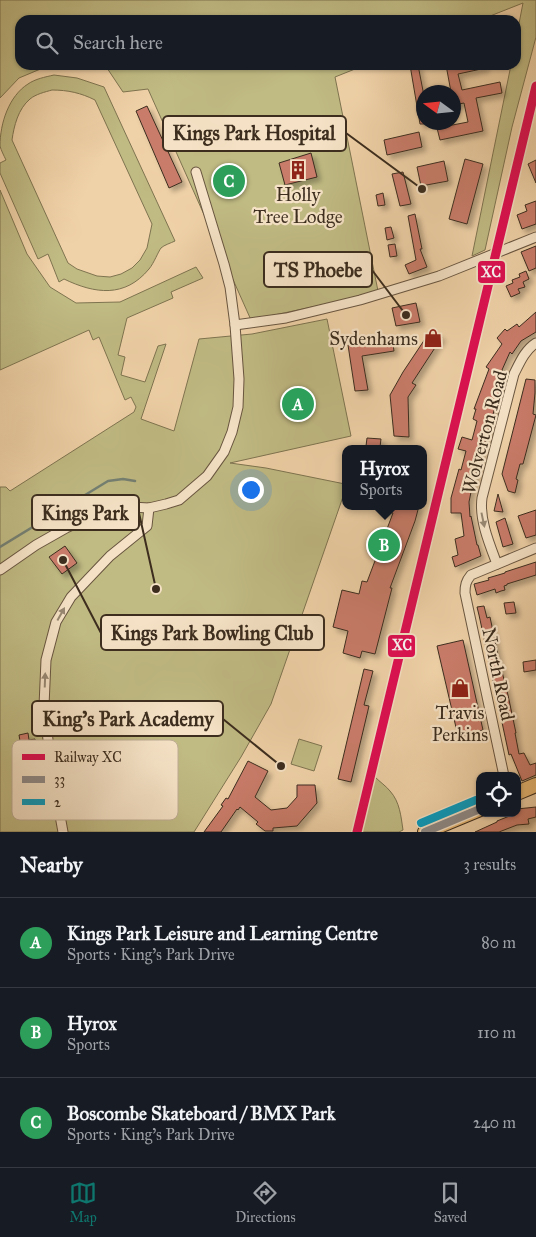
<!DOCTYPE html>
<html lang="en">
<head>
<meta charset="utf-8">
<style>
  :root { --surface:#171b24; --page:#242831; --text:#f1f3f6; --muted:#9ea1a6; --line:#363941; --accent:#0f766e }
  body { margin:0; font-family:"IM FELL Great Primer",serif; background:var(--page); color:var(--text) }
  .controls { position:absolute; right:15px; bottom:15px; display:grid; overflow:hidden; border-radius:10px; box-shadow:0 1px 4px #0004 }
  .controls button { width:45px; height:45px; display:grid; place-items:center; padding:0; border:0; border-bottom:1px solid var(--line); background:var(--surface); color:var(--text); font:25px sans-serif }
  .compass { position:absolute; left:416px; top:85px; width:45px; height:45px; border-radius:50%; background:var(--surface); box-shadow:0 1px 4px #0004; rotate:285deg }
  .you { position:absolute; left:250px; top:489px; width:18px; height:18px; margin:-12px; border:4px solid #fff; border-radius:50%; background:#1a73e8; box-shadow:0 0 0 8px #1a73e833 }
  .badge { display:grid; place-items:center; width:32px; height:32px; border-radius:50%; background:var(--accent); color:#fff; font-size:16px; font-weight:700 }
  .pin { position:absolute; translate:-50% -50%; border:2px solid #fff; box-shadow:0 1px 5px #0006 }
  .popup { position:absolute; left:342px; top:445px; width:85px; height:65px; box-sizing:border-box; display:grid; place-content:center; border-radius:10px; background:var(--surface); filter:drop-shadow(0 1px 4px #0005); font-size:16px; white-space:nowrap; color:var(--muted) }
  .popup b { font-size:19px; color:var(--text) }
  .popup::after { content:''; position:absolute; left:50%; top:100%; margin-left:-10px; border:10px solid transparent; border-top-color:var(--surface) }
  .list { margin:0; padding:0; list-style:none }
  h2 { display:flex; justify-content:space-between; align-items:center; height:65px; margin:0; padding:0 20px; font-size:21px }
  h2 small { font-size:16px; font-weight:400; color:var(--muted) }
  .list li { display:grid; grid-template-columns:32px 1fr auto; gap:15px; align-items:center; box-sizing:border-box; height:90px; padding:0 20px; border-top:1px solid var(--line) }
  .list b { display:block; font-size:19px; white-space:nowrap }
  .list p { margin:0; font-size:16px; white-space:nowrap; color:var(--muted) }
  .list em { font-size:16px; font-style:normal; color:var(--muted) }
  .icon { flex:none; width:28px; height:28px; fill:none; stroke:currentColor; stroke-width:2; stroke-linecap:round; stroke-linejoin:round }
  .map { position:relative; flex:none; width:536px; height:832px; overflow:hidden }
  .search { position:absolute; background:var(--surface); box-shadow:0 1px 4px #0004; left:15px; right:15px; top:15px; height:55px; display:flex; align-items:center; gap:12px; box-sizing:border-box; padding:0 18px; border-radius:15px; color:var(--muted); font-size:19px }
  .sheet { height:335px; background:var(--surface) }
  nav { display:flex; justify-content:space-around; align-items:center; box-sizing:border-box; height:70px; border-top:1px solid var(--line); background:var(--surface); font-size:14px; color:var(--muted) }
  nav a { display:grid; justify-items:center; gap:2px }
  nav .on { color:var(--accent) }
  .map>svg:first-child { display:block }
  .green { fill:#c0ba83; stroke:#7e7450; fill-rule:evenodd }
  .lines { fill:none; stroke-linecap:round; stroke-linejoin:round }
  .stream { stroke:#748073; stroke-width:2.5 }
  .building { fill:#c97b6b; stroke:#3c2d1e; filter:url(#shadow) }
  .street-casing { stroke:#695640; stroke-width:11 }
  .primary-casing { stroke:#3c2d1e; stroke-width:16 }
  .street { stroke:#f5e2c6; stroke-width:9 }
  .primary { stroke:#e8b974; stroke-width:14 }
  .bus-1-casing { stroke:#f5e2c6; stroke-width:11 }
  .bus-2-casing { stroke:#f5e2c6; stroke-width:11 }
  .bus-1 { stroke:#8e8b89; stroke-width:8 }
  .bus-2 { stroke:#099cbf; stroke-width:8 }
  .rail-1-casing { stroke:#f5e2c6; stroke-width:12 }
  .rail-1 { stroke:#df0d52; stroke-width:9 }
  .oneway { fill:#988872 }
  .labels { text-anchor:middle; stroke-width:4.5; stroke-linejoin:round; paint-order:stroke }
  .poi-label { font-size:19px; fill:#3c2d1e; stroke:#f5e2c6 }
  .street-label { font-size:19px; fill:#3c2d1e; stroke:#f5e2c6 }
  .key { fill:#f5e2c6; stroke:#beac94; stroke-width:1 }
  .key-label { font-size:14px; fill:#3c2d1e }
  .leader { fill:none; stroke:#3c2d1e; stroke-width:2 }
  .callout-dot { fill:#3c2d1e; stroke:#f5e2c6; stroke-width:2 }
  .callout { fill:#f5e2c6; stroke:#3c2d1e; stroke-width:2 }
  .callout-label { font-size:20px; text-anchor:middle; font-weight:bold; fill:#3c2d1e }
  .line-badge { stroke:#f5e2c6; stroke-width:2 }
  .badge-label { font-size:14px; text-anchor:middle; font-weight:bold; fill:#fff }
</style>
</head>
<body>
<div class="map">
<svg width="536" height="832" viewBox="0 0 536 832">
  <defs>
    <filter id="shadow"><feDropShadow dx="4" dy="4" stdDeviation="2.5" flood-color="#0004"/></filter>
  </defs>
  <rect width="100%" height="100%" fill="#f0d2a8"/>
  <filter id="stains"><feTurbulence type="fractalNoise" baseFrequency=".004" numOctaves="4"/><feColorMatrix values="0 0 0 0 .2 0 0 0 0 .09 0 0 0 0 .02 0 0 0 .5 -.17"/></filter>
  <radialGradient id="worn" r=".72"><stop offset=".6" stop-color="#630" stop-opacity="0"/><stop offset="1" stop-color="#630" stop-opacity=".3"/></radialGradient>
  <!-- green -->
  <g class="green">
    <path d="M0 0H536V37L512 127 485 250 472 256 511 65H516V39L523 3 480 20H20V65H50L19 78 0 98Z"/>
    <path d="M105 65H365L335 77 378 291 326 304 251 320 148 89 123 92Z"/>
    <path d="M54 75 77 78 104 87 175 241C171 243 164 245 161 248 158 252 154 263 149 269 125 298 95 294 64 279L59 282 48 254 38 259 0 173V163L6 160C4 156 1 150 0 146 0 123 9 96 28 84 35 79 45 77 54 75ZM52 90C68 90 81 93 95 100L152 224 147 248 140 260 132 268 121 274 110 277 97 276 77 269 68 263 12 140C14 126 18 109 30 99 36 94 45 92 52 90Z"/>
    <path d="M0 190 27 254 50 287 76 303 120 302 196 267 203 278 171 292 173 298 127 318 118 355 125 357 121 375 145 382 158 346 166 344 141 419 174 431 199 339 252 334 327 319 351 436 230 463 266 468 345 484V491L271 704 241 757 194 832H0V487H6L10 491 134 412 136 407 131 397 125 400 99 337 93 340 89 330 0 370Z"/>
    <path d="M299 739 322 746 314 771 291 764Z"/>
    <path d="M375 777C380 782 386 786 390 791 400 802 401 817 403 830L399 832H360Z"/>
  </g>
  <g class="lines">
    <!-- stream -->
    <path class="stream" d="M0 547 108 481 123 479 135 481"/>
  </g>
  <!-- building -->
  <g class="building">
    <path d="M410 65H418L424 96V124H420Z"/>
    <path d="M446 65H485L486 68 458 74 462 90 500 82 502 93 476 98 483 131 440 140 437 128 468 122 464 103 454 105V92H451Z"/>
    <path d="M147 106 182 182 169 188 136 111Z"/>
    <path d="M419 132 422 147 387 155 384 140Z"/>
    <path d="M311 153 317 177 285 185 279 163Z"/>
    <path d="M465 159 483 164 467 224 449 219Z"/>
    <path d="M536 160V183L528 164Z"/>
    <path d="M444 161 448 181 421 186 417 167Z"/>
    <path d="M403 172 411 204 400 206 392 174Z"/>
    <path d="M383 193 385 205 378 206 376 195Z"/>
    <path d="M536 201V224L522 229 517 215 527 211 525 205Z"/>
    <path d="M415 214 422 249H420L427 267 409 274 405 265 416 260 408 216Z"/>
    <path d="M391 227 394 238 387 240 385 228Z"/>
    <path d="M395 244 397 256 390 257 388 245Z"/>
    <path d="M536 246V268L529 271 521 252Z"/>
    <path d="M342 266 345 279 333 281 330 269Z"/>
    <path d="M526 271 529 279 523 282 525 287 518 289 520 293 511 297 506 286 513 283 512 280 520 277 519 274Z"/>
    <path d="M416 303 420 322 396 326 392 308Z"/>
    <path d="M536 312V332L521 341 512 354 510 352 502 370 503 371 500 379 502 380 500 390 472 487 469 502 470 517 471 516 477 545H478L481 556 455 567 452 557 458 555 455 539 464 536 461 513H451V498L459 469 461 470 466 451 458 449 462 437 472 440 477 421 473 419 476 409H474L489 369 486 367 502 344 497 338 505 329 507 331 517 324 519 327Z"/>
    <path d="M431 330 442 337 412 383 416 385 408 397 409 437 394 436 390 395 403 372Z"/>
    <path d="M392 337 394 351 362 356 368 390 355 391 348 345Z"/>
    <path d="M526 379 535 380V393L533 414 536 415 523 464H520L516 479 518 480 515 493 508 491 502 474Z"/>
    <path d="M367 438 381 439 380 447 366 446Z"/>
    <path d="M498 494 503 512 494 511Z"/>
    <path d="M378 506H419L415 521 390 588H392L375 654 362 651 360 658 343 653 348 631 333 627 342 590 359 594 362 581 367 582 393 513 378 511Z"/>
    <path d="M536 510V535L526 538 518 516Z"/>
    <path d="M505 518 513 544 503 547 496 522Z"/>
    <path d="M65 546 77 563 62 574 49 557Z"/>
    <path d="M536 562V575L507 584V585L504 586 505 590 501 591 496 593 495 589 477 595 474 584 489 580 488 578 505 573V572Z"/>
    <path d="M514 602 516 613 506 614 504 603Z"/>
    <path d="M484 606 487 618 490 617 499 660 508 695 516 733H515L519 754 524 753 530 765 536 763V775L522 781 511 754 509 755 479 615 477 607Z"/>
    <path d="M463 640 483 730 458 736 437 646Z"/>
    <path d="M536 660V670L524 672 523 662Z"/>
    <path d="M364 669 373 671 364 705 369 706 351 782 338 779Z"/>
    <path d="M28 733 29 740 35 739 38 760 41 759 42 770 39 771V775L21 778 20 773H16L15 764 18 763 16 743 20 741 19 735Z"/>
    <path d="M248 761 268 771 255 797 271 810 287 808 297 797V785H315L317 803 297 826 273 828V831H265L256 824 258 822 240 807 238 810 237 809 221 832H204L223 806 221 805 226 798 228 799Z"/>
    <path d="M536 807V817L528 819 529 824 517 825 499 832H475L497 822V821L517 813V809Z"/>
  </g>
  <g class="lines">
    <!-- street casing -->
    <g class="street-casing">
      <g id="street">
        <path d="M235 325 286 318 360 300 439 276 536 237"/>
        <path d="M497 564C489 543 479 519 482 498L514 374C520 362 525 350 536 343"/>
        <path d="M0 570 36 545 66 528 113 506 149 508 166 504 179 500 207 476 224 452 232 432 238 407 239 379 235 325 230 287 224 264 196 172"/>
        <path d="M504 776 465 593C465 585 466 581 471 575L536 548"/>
        <path d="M63 832 51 766 47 731 44 706 46 660 56 622 71 597 110 556 147 526 149 508"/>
      </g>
    </g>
    <!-- primary casing -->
    <g class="primary-casing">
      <g id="primary">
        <path d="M517 793 536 785"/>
        <path d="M425 832 480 809"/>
      </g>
    </g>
    <!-- street -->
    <use href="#street" class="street"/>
    <!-- primary -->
    <use href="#primary" class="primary"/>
    <!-- bus-1 casing -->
    <g class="bus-1-casing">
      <path id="bus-1" d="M425 832 480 809"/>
    </g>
    <!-- bus-2 casing -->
    <g class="bus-2-casing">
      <path id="bus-2" d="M421 823 476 800"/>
    </g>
    <!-- bus-1 -->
    <use href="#bus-1" class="bus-1"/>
    <!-- bus-2 -->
    <use href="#bus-2" class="bus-2"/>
    <!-- rail-1 casing -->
    <g class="rail-1-casing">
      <path id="rail-1" d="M357 832 536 86"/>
    </g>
    <!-- rail-1 -->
    <use href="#rail-1" class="rail-1"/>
  </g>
  <!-- one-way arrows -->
  <defs><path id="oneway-solid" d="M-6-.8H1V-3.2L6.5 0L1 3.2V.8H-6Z" transform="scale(1.25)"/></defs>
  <g class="oneway">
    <use href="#oneway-solid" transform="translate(483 520) rotate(78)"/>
    <use href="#oneway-solid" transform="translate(61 614) rotate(-61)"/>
    <use href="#oneway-solid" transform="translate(45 680) rotate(-88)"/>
  </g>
  <!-- icons -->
  <defs>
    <g id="building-bare" transform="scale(1.5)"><path d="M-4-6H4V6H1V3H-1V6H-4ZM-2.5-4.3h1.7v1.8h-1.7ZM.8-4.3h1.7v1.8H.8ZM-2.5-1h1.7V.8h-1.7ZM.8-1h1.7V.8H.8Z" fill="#8f2418" stroke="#f5e2c6" stroke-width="2.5" paint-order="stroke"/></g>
    <g id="shop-bare" transform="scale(1.5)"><path d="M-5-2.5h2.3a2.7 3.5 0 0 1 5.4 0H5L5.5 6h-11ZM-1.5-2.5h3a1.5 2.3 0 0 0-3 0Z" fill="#8f2418" stroke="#f5e2c6" stroke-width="2.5" paint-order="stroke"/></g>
  </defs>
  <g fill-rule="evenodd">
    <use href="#building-bare" x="298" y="170"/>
    <use href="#shop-bare" x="433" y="338"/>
    <use href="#shop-bare" x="460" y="688"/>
  </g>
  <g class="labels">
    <!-- poi labels -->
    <g class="poi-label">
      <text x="298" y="201">Holly<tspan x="298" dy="22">Tree Lodge</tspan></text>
      <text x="418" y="345" text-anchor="end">Sydenhams</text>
      <text x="460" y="719">Travis<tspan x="460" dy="22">Perkins</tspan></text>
    </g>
    <!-- street labels -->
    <g class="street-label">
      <text transform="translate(484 432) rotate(-75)" y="7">Wolverton Road</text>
      <text transform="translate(499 674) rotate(78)" y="7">North Road</text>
    </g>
  </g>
  <!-- legend -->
  <rect x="12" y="740" width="166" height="80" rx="8" class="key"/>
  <rect x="22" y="754" width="23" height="6" fill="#df0d52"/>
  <rect x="22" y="776" width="23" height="7" fill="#8e8b89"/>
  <rect x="22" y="799" width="23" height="6" fill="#099cbf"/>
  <g class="key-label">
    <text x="54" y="762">Railway XC</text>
    <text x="54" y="784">33</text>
    <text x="54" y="807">2</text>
  </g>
  <!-- callouts -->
  <path class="leader" d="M422 189L346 133M406 315L372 270M156 589L139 513M63 560L101 633M281 766L223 719"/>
  <g class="callout-dot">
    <circle cx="422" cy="189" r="5"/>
    <circle cx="406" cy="315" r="5"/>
    <circle cx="156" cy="589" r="5"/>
    <circle cx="63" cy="560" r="5"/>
    <circle cx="281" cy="766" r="5"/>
  </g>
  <g class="callout">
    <rect x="163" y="116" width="183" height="35" rx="5"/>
    <rect x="264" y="252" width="108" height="35" rx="5"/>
    <rect x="32" y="495" width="107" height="35" rx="5"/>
    <rect x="101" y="615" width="223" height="35" rx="5"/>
    <rect x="32" y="701" width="191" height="35" rx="5"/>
  </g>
  <g class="callout-label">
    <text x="254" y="140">Kings Park Hospital</text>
    <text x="318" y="277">TS Phoebe</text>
    <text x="85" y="520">Kings Park</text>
    <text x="212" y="640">Kings Park Bowling Club</text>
    <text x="128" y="726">King's Park Academy</text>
  </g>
  <g class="line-badge">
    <rect x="477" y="260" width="29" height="24" rx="5" fill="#df0d52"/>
    <rect x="387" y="634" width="29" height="24" rx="5" fill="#df0d52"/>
  </g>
  <g class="badge-label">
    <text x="491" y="277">XC</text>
    <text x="402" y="650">XC</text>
  </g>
  <rect width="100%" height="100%" filter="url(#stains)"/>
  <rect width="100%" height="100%" fill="url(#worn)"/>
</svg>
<div class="controls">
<button><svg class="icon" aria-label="locate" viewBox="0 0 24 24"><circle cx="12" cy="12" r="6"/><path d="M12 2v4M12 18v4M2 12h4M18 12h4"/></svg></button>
</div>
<svg class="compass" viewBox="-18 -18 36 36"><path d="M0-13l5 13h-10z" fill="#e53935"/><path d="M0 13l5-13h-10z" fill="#9ea1a6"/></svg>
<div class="you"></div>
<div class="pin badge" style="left:298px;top:404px;background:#2e9e5b">A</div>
<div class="pin badge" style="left:384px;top:545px;background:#2e9e5b">B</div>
<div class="popup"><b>Hyrox</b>Sports</div>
<div class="pin badge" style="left:229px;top:181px;background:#2e9e5b">C</div>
<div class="search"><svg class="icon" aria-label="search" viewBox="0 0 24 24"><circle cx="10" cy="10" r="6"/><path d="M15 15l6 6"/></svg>Search here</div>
</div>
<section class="sheet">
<h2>Nearby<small>3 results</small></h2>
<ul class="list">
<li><span class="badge" style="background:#2e9e5b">A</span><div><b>Kings Park Leisure and Learning Centre</b><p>Sports · King's Park Drive</p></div><em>80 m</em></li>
<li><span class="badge" style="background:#2e9e5b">B</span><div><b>Hyrox</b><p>Sports</p></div><em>110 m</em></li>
<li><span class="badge" style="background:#2e9e5b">C</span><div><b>Boscombe Skateboard / BMX Park</b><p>Sports · King's Park Drive</p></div><em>240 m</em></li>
</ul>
</section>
<nav>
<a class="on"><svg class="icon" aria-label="map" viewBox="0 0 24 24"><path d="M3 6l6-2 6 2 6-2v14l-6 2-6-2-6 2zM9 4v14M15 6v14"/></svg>Map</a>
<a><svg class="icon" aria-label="directions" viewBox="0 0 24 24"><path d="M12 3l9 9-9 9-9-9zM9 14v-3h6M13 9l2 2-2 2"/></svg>Directions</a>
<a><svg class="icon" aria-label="saved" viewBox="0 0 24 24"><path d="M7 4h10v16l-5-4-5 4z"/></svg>Saved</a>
</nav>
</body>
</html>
